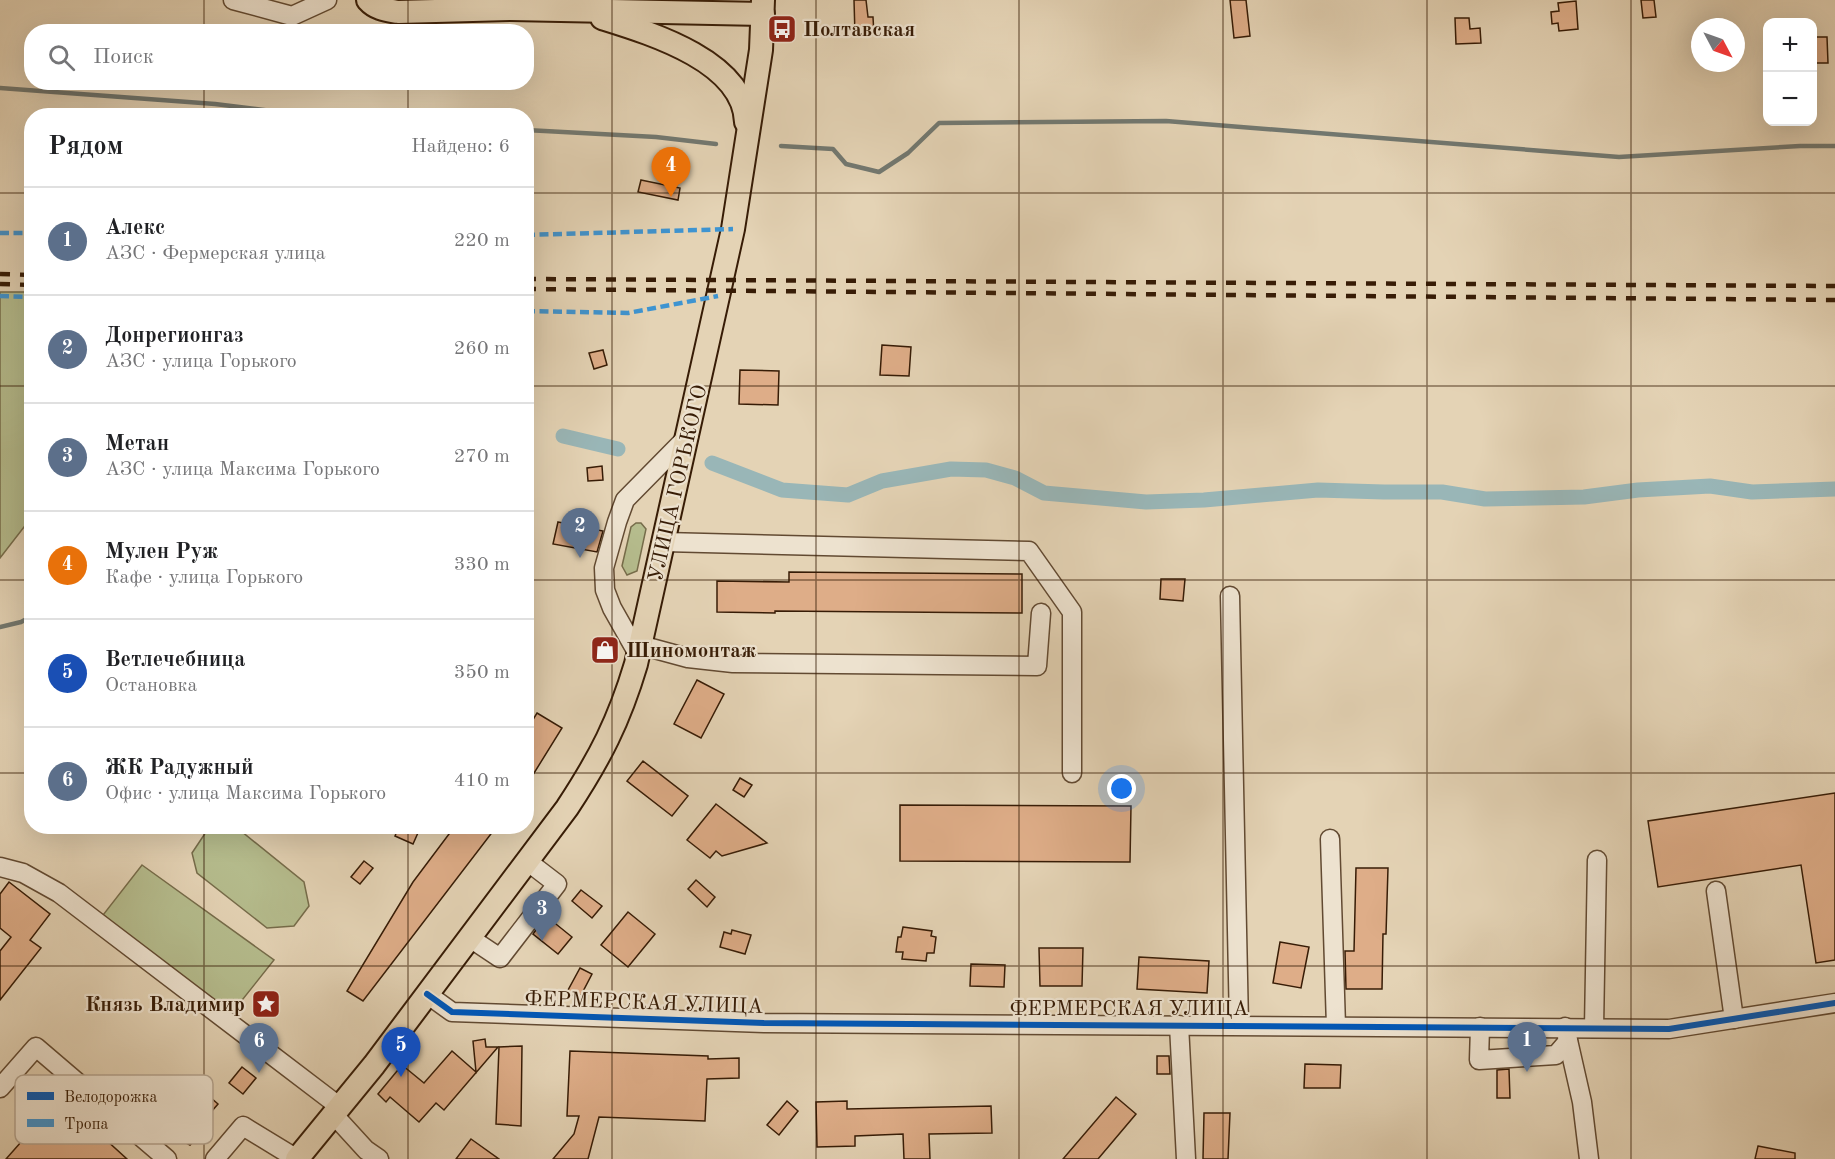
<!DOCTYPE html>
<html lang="ru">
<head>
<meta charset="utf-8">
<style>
  :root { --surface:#fff; --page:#f6f6f6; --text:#202124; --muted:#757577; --line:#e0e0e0; --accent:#db2777 }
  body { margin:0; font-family:"Old Standard TT",serif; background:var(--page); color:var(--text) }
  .controls { position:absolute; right:18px; top:18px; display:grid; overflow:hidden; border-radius:12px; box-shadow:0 6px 24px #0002 }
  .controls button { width:54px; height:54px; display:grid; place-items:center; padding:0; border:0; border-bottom:2px solid var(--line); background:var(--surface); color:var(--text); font:30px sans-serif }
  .compass { position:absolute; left:1691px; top:18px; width:54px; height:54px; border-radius:50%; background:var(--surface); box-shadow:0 6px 24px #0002; rotate:131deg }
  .you { position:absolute; left:1122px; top:789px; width:21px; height:21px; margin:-15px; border:4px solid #fff; border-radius:50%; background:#1a73e8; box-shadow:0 0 0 9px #1a73e833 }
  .badge { display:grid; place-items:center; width:39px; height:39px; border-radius:50%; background:var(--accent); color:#fff; font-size:20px; font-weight:700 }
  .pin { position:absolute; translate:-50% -50px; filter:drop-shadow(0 2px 3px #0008) }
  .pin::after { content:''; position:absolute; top:32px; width:21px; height:18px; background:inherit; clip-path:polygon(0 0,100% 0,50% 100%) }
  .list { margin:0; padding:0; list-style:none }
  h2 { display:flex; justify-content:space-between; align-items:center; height:78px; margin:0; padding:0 24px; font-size:26px }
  h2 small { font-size:20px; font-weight:400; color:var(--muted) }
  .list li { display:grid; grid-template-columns:39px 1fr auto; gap:18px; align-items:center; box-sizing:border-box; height:108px; padding:0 24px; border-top:2px solid var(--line) }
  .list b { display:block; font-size:22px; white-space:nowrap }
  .list p { margin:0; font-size:20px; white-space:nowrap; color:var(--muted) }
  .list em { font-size:20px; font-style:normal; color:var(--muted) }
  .icon { flex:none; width:33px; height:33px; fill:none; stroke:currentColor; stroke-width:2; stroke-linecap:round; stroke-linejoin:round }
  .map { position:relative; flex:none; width:1835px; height:1159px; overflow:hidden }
  .search { position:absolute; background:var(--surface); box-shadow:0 6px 24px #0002; left:24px; top:24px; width:510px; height:66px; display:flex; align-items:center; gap:15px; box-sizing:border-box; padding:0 21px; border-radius:24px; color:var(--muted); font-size:22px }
  .panel { position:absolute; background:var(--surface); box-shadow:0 6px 24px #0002; left:24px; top:108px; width:510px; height:726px; border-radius:24px }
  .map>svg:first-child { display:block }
  .green { fill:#b5bc8d; stroke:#766c4a; stroke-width:1.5 }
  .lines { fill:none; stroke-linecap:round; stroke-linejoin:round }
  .stream { stroke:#727870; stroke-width:4.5 }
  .canal { stroke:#99b6b7; stroke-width:15 }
  .building { fill:#dead88; stroke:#371c06; stroke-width:1.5 }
  .minor-casing { stroke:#624a32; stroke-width:21 }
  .major-casing { stroke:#371c06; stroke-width:26 }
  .minor { stroke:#ede2cf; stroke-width:18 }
  .major { stroke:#e4d3b5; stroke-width:22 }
  .rail { stroke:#371c06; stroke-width:4.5; stroke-dasharray:10 10; stroke-linecap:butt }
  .quiet { stroke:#3e94d1; stroke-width:4.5; stroke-dasharray:9 4.5; stroke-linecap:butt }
  .cycleway-casing { stroke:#ede2cf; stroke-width:10 }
  .cycleway { stroke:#0057b8; stroke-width:6 }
  .grid { fill:none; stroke:#371c06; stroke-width:1.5; stroke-opacity:0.55 }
  .labels { text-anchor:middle; stroke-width:4.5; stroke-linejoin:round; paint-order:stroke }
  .poi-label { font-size:21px; font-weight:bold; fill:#371c06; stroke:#ede2cf; text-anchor:start }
  .street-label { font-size:21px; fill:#371c06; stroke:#ede2cf }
  .key { fill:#ede2cf; stroke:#b6a793; stroke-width:1.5 }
  .key-label { font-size:16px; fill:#371c06 }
</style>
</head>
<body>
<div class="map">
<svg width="1835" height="1159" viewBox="0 0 1835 1159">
  <rect width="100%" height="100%" fill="#e4d3b5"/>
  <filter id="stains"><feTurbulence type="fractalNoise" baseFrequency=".00333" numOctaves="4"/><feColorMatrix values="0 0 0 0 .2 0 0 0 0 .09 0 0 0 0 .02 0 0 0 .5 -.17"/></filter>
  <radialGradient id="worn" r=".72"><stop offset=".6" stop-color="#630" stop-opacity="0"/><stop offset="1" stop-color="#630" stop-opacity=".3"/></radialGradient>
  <!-- green -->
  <g class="green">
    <path d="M0 292H31V518L0 558Z"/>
    <path d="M636 523H641L646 529 637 571 627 575 622 566 631 527Z"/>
    <path d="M228 826 236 827 304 882 309 906 294 926 267 928 197 873 192 853 208 829Z"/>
    <path d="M142 865 274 960 231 1014 103 915Z"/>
  </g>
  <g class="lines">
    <!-- stream -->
    <g class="stream">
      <path d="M0 88 215 104 312 116"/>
      <path d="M526 130 656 137 716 144"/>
      <path d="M781 146 833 149 846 164 879 172 908 153 939 123 1166 121 1619 157 1800 146H1835"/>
      <path d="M0 627 21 622 32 616"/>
    </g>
    <!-- canal -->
    <g class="canal">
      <path d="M563 436 618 449"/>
      <path d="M712 463 782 490 848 495 882 481 951 469 986 470 1015 478 1044 493 1146 502 1204 500 1318 490 1384 492H1442L1485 499 1584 497 1638 490 1710 486 1752 492 1835 489"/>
    </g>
  </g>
  <!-- building -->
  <g class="building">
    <path d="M854 0H866L868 17H873L874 35H855Z"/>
    <path d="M1230 0H1246L1250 36 1234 38Z"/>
    <path d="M1641 0H1654L1656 17 1643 18Z"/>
    <path d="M1576 1 1578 29 1559 31 1558 23 1552 24 1551 12 1559 11 1558 3Z"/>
    <path d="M1455 18H1469L1470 29 1480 28 1481 43 1456 44Z"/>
    <path d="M1812 37H1827L1828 63H1812Z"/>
    <path d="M641 180 680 188 678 200 638 192Z"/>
    <path d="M882 345 911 347 909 376 880 375Z"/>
    <path d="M603 350 607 365 594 369 589 353Z"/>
    <path d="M740 370 779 371 778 405 739 404Z"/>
    <path d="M602 466 603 480 588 481 587 468Z"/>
    <path d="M558 522 603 531 597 552 553 544Z"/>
    <path d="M789 572 1022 574V613L775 611V613L717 612V581L789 582Z"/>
    <path d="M1161 579H1185L1183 601 1160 599Z"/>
    <path d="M697 680 724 694 701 738 674 724Z"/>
    <path d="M537 713 562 728 526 786V731Z"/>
    <path d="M643 761 688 796 672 816 627 781Z"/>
    <path d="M740 778 752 785 744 797 733 790Z"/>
    <path d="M1835 793V960L1816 963 1801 865 1658 887 1648 821Z"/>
    <path d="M716 804 767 843 722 856 716 851 710 858 687 840Z"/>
    <path d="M900 805 1131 806 1130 862 900 861Z"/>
    <path d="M399 826H421L413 844 395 836Z"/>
    <path d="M455 826H497L363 1001 347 991 413 882Z"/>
    <path d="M364 861 373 868 360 884 351 877Z"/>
    <path d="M1356 868H1388L1386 934H1383L1382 989H1346L1345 951H1354Z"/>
    <path d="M696 880 715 897 707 907 688 889Z"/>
    <path d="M9 882 50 914 30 940 41 948 0 1000V951L11 937 0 928V894Z"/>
    <path d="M581 890 602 906 592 918 572 901Z"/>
    <path d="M628 912 655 934 628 967 601 945Z"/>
    <path d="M546 916 572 937 558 954 533 934Z"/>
    <path d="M903 927 932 931 931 936 936 937 934 953H927L926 961 902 959 903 952H896L898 937H901Z"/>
    <path d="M732 930 751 935 745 954 720 947 724 932 731 934Z"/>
    <path d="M1280 942 1309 947 1301 988 1273 983Z"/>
    <path d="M1039 948H1083L1082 986H1040Z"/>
    <path d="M1139 957 1209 961 1207 993 1137 989Z"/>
    <path d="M971 964 1005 965 1004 987 970 986Z"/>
    <path d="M580 968 592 974 579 999 567 992Z"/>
    <path d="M485 1039 486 1047H498L444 1110 436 1103 419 1122 390 1097 386 1102 378 1094 402 1065 424 1083 452 1051 476 1072 473 1041Z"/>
    <path d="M522 1046 521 1126 496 1124 499 1047Z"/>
    <path d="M570 1051 708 1056V1059L739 1058V1078L707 1079 705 1121 599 1117 588 1159H553L574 1134 579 1116H567Z"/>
    <path d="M1157 1056H1169L1170 1074H1157Z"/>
    <path d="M1305 1064 1341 1065 1340 1088H1304Z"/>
    <path d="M242 1067 256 1078 243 1094 229 1083Z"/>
    <path d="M1509 1069 1510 1098H1497V1070Z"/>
    <path d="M194 1083 218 1104 205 1119 207 1133 201 1134 190 1145 175 1137 163 1139 151 1129Z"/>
    <path d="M1116 1097 1136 1114 1098 1159H1063Z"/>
    <path d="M60 1098 127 1159H6Z"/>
    <path d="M787 1101 798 1111 779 1135 767 1125Z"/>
    <path d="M847 1101V1109L991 1106 992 1133 929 1134 930 1159H904L903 1134 855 1136V1146L817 1147 816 1102Z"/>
    <path d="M1204 1113H1230L1228 1159H1203Z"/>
    <path d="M471 1139 499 1159H456Z"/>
    <path d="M1758 1146 1795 1153V1159H1755Z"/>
  </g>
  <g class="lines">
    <!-- minor casing -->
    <g class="minor-casing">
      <g id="minor">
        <path d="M233 0 292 16 327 0"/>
        <path d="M664 542 1029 551 1072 612V773"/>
        <path d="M1230 596 1239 1025"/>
        <path d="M640 645 688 658 733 663 1037 666 1041 613"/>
        <path d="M638 654 612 608 605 590 604 568 617 522 625 500 689 435"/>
        <path d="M1330 839 1336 1026"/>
        <path d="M0 867 23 873 59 893 340 1107"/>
        <path d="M1716 891 1734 1019"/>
        <path d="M470 938 500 958 557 884 527 861"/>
        <path d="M427 994 452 1012 764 1023 1669 1029 1835 1003"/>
        <path d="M1179 1025 1186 1159"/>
        <path d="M1480 1027 1479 1060 1556 1055 1568 1041"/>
        <path d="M1565 1027 1582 1102 1589 1159"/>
        <path d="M1594 1028 1597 860"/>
        <path d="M0 1088 36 1047 167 1159"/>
        <path d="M334 1115 366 1150 379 1159"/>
        <path d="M215 1159 243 1126 297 1159"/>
      </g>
    </g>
    <!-- major casing -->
    <g class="major-casing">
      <g id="major">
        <path d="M368 0C376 9 386 10 398 12L510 9 763 14"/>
        <path d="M602 18C650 33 744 61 746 122"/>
        <path d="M297 1159 374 1065 567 808C600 758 619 721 636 664L733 229 761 50 763 0"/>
      </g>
    </g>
    <!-- minor -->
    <use href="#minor" class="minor"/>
    <!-- major -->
    <use href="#major" class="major"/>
    <!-- rail -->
    <g class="rail">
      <path d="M0 274 32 275"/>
      <path d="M526 279 1835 286"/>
      <path d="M0 284 32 285"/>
      <path d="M526 289 1835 300"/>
    </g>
    <!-- quiet -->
    <g class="quiet">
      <path d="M0 233H32"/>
      <path d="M526 235 733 229"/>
      <path d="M0 296 32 297"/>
      <path d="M526 311 628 313 718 296"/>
    </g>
    <!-- cycleway casing -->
    <g class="cycleway-casing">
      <path id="cycleway" d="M427 994 452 1012 764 1023 1669 1029 1835 1003"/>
    </g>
    <!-- cycleway -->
    <use href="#cycleway" class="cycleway"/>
  </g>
  <!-- grid -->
  <path class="grid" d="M204 0V32M408 0V32M612 0V1159M816 0V1159M1019 0V1159M1223 0V1159M1427 0V1159M1631 0V1159M204 82V116M408 82V116M0 193H32M526 193H1835M0 386H32M526 386H1835M0 580H32M526 580H1835M0 773H32M526 773H1835M204 826V1159M408 826V1159M0 966H1835"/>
  <!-- icons -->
  <defs>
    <g id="bus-square" transform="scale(1.5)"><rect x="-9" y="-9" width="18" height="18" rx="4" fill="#8f2418" stroke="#ede2cf"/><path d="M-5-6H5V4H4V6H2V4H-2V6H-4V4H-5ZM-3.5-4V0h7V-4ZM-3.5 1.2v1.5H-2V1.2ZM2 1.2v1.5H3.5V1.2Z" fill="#fff"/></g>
    <g id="shop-square" transform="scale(1.5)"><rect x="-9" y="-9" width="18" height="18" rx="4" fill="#8f2418" stroke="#ede2cf"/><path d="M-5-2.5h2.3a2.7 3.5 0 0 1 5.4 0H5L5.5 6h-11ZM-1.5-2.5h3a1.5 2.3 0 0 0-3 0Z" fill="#fff"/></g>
    <g id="sight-square" transform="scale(1.5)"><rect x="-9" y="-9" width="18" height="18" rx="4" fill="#8f2418" stroke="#ede2cf"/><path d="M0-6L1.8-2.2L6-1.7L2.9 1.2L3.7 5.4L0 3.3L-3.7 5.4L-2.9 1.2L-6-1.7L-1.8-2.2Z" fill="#fff"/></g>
  </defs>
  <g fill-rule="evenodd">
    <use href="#bus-square" x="782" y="29"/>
    <use href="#shop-square" x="605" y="650"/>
    <use href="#sight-square" x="266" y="1004"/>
  </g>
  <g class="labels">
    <!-- poi labels -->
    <g class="poi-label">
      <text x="803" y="36">Полтавская</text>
      <text x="626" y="657">Шиномонтаж</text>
      <text x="245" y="1011" text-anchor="end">Князь Владимир</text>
    </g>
    <!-- street labels -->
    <g class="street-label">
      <text transform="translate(677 483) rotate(-77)" y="7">УЛИЦА ГОРЬКОГО</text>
      <text transform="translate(644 1002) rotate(2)" y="7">ФЕРМЕРСКАЯ УЛИЦА</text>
      <text x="1129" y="1015">ФЕРМЕРСКАЯ УЛИЦА</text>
    </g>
  </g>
  <!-- legend -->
  <rect x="15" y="1075" width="198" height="69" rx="9" class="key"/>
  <rect x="27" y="1092" width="27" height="8" fill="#0057b8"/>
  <rect x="27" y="1119" width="27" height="8" fill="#3e94d1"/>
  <g class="key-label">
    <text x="64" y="1102">Велодорожка</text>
    <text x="64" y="1129">Тропа</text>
  </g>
  <rect width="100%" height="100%" filter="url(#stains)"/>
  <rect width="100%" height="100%" fill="url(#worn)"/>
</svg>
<div class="controls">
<button>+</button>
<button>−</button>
</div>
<svg class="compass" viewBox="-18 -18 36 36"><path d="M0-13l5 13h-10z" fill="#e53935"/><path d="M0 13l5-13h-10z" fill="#757577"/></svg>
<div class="you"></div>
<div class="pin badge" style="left:1527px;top:1072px;background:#5c6f8a">1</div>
<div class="pin badge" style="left:580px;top:558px;background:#5c6f8a">2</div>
<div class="pin badge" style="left:542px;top:941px;background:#5c6f8a">3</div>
<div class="pin badge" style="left:671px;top:197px;background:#e8710a">4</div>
<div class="pin badge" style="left:401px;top:1077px;background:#1a4fb4">5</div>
<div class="pin badge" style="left:259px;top:1073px;background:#5c6f8a">6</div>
<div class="search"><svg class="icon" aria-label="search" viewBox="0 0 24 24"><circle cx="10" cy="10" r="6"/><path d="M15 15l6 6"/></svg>Поиск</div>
<section class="panel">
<h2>Рядом<small>Найдено: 6</small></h2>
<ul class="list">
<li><span class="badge" style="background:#5c6f8a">1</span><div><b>Алекс</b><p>АЗС · Фермерская улица</p></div><em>220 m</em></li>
<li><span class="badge" style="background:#5c6f8a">2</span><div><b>Донрегионгаз</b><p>АЗС · улица Горького</p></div><em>260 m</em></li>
<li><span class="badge" style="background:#5c6f8a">3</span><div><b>Метан</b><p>АЗС · улица Максима Горького</p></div><em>270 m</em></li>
<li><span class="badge" style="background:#e8710a">4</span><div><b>Мулен Руж</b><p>Кафе · улица Горького</p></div><em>330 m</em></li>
<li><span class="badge" style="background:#1a4fb4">5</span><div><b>Ветлечебница</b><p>Остановка</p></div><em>350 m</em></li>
<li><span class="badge" style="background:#5c6f8a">6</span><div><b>ЖК Радужный</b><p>Офис · улица Максима Горького</p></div><em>410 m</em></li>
</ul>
</section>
</div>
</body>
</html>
